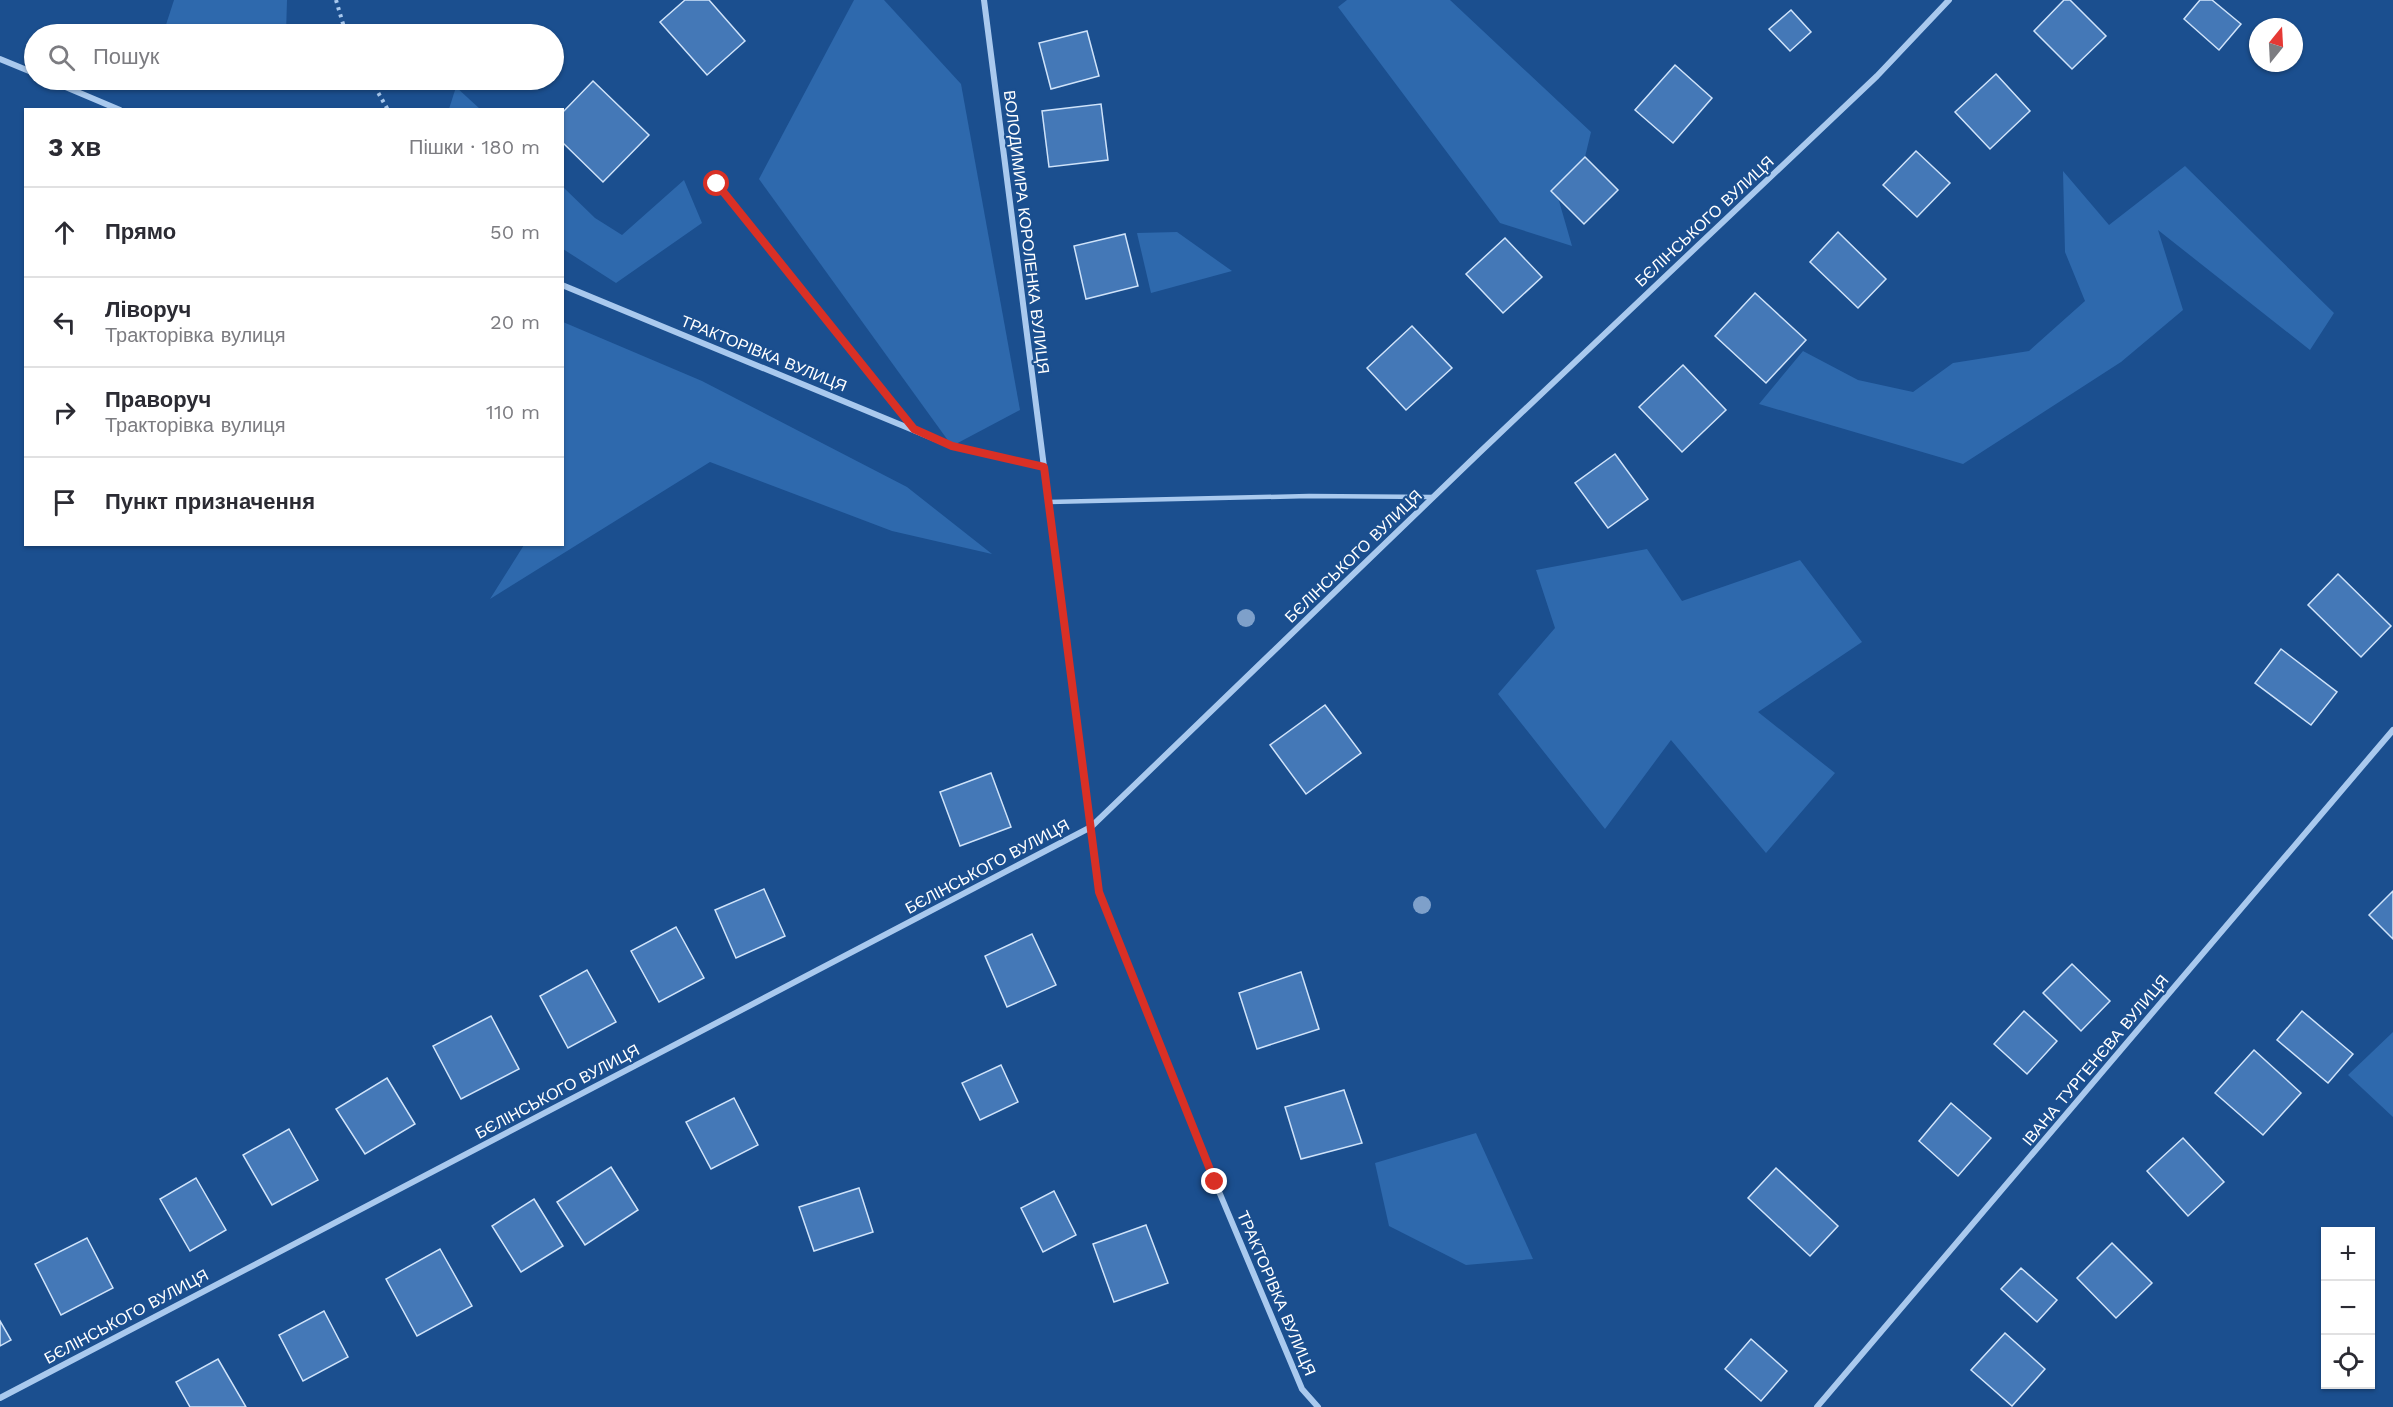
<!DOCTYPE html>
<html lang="uk">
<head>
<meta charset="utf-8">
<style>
  :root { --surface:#fff; --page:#f2f2f3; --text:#2b2b33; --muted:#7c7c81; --line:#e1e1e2 }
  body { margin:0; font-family:"Work Sans",sans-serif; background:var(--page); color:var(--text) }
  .controls { position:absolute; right:18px; bottom:18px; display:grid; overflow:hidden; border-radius:0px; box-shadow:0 2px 4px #0004 }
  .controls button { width:54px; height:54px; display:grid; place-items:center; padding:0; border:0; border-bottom:2px solid var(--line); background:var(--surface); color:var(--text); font:30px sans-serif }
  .compass { position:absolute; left:2249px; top:18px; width:54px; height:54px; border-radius:50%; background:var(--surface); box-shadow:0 2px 4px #0004; rotate:18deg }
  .stop { position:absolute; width:18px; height:18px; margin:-14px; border:4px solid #d93025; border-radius:50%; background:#fff }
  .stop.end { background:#d93025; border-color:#fff; box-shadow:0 2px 6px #0008 }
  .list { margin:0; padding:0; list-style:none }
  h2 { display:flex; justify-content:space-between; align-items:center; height:78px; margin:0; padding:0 24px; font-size:26px }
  h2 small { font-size:20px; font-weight:400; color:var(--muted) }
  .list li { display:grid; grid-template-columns:39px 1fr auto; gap:18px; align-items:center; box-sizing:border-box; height:90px; padding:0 24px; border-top:2px solid var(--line) }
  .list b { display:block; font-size:22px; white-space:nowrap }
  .list p { margin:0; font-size:20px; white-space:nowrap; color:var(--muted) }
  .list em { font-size:20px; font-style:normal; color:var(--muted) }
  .icon { flex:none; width:33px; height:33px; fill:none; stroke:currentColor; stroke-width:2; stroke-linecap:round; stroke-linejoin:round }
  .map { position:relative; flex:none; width:2393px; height:1407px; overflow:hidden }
  .search { position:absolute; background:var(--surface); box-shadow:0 2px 4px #0004; left:24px; top:24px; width:540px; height:66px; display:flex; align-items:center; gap:15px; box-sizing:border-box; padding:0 21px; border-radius:33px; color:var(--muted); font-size:22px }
  .panel { position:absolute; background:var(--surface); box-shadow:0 2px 4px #0004; left:24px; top:108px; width:540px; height:438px; border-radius:0px }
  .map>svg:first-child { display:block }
  .green { fill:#2e69ad }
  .building { fill:#4478b7; stroke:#cfe3fa; stroke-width:1.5 }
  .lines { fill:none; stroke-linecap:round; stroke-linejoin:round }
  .path { stroke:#a9c9ee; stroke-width:4; stroke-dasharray:3 4.5; stroke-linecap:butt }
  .service { stroke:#a9c9ee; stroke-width:4.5 }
  .minor { stroke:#a9c9ee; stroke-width:6 }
  .tree { fill:#7ea0ca }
  .route { stroke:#d93025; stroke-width:8 }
  .labels { text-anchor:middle; stroke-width:4.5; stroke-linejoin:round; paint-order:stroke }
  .street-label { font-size:16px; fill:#fff; stroke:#1b4f8f }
</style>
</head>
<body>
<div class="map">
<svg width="2393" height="1407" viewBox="0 0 2393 1407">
  <rect width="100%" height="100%" fill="#1b4f8f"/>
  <!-- green -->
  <g class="green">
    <path d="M174 0H287L286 34H163Z"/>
    <path d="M854 0H884L961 84 1020 410 952 446 759 179Z"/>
    <path d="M1347 0H1450L1591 132 1585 157 1555 187 1572 246 1500 223 1338 7Z"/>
    <path d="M456 87 480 109H449Z"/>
    <path d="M2185 166 2334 313 2310 350 2158 230 2183 310 2121 362 1963 464 1759 404 1803 351 1858 380 1913 392 1953 363 2029 351 2085 301 2065 252 2063 171 2109 225Z"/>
    <path d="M684 180 702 223 616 283 563 249V187L595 218 622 235Z"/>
    <path d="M1177 232 1232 271 1151 293 1137 233Z"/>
    <path d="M563 322 702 381 907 487 992 554 892 531 710 462 490 599 524 545 562 544Z"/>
    <path d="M1647 549 1682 601 1800 560 1862 642 1758 712 1835 773 1766 853 1671 740 1605 829 1498 694 1555 628 1536 570Z"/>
    <path d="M2393 1032V1117L2348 1075Z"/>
    <path d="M1476 1133 1533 1259 1466 1265 1389 1226 1375 1163Z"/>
  </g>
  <!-- building -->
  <g class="building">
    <path d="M685 0H709L745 41 707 75 660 22Z"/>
    <path d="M2064 0H2070L2106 36 2072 69 2034 31Z"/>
    <path d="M2200 0H2212L2241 24 2219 50 2184 19Z"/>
    <path d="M1791 10 1811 32 1790 51 1769 29Z"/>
    <path d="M1087 31 1099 76 1051 89 1039 43Z"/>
    <path d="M1675 65 1712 98 1673 143 1635 110Z"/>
    <path d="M1996 74 2030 111 1990 149 1955 112Z"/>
    <path d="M593 81 649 135 603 182 562 142V113Z"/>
    <path d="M1101 104 1108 160 1049 167 1042 111Z"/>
    <path d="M1916 151 1950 183 1917 217 1883 185Z"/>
    <path d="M1585 157 1618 190 1584 224 1551 191Z"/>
    <path d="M1838 232 1886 279 1858 308 1810 262Z"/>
    <path d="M1125 234 1138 286 1086 299 1074 246Z"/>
    <path d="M1505 238 1542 277 1503 313 1466 274Z"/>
    <path d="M1755 293 1806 340 1766 383 1715 336Z"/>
    <path d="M1412 326 1452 368 1406 410 1367 368Z"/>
    <path d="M1683 365 1726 410 1682 452 1639 407Z"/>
    <path d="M1615 454 1648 499 1608 528 1575 483Z"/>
    <path d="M2338 574 2391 626 2361 657 2308 605Z"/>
    <path d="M2281 649 2337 692 2311 725 2255 683Z"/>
    <path d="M1325 705 1361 753 1306 794 1270 745Z"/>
    <path d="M991 773 1011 827 960 846 940 792Z"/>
    <path d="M764 889 785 936 736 958 715 910Z"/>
    <path d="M2393 891V939L2369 915Z"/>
    <path d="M676 927 704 978 659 1002 631 951Z"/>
    <path d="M1032 934 1056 985 1007 1007 985 956Z"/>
    <path d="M2072 964 2110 1001 2081 1031 2043 993Z"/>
    <path d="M587 970 616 1022 568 1048 540 996Z"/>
    <path d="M1301 972 1319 1029 1257 1049 1239 993Z"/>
    <path d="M2024 1011 2057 1041 2027 1074 1994 1044Z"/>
    <path d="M2302 1011 2353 1054 2328 1083 2277 1040Z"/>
    <path d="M491 1016 519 1069 461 1099 433 1046Z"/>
    <path d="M2254 1050 2301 1093 2263 1135 2215 1093Z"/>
    <path d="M1001 1065 1018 1102 980 1120 962 1083Z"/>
    <path d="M387 1078 415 1124 365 1154 336 1109Z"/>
    <path d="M1344 1090 1362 1143 1301 1159 1285 1107Z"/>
    <path d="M734 1098 758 1145 711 1169 686 1122Z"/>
    <path d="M1951 1103 1991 1138 1958 1176 1919 1141Z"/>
    <path d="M289 1129 318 1180 272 1205 243 1155Z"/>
    <path d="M2183 1138 2224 1182 2188 1216 2147 1171Z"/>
    <path d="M611 1167 638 1210 585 1245 557 1202Z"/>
    <path d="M1776 1168 1838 1226 1810 1256 1748 1198Z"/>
    <path d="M196 1178 226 1230 190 1251 160 1199Z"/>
    <path d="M859 1188 873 1232 814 1251 799 1207Z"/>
    <path d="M1054 1191 1076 1235 1043 1252 1021 1208Z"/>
    <path d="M534 1199 563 1246 521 1272 492 1226Z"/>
    <path d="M1146 1225 1168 1283 1114 1302 1093 1244Z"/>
    <path d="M87 1238 113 1288 61 1315 35 1264Z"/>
    <path d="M2112 1243 2152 1283 2116 1318 2077 1278Z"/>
    <path d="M440 1249 472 1306 417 1336 386 1279Z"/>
    <path d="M2021 1268 2057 1300 2037 1322 2001 1289Z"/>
    <path d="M324 1311 348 1357 303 1381 279 1335Z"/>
    <path d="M0 1321 11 1340 0 1346Z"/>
    <path d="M2005 1333 2045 1369 2012 1406 1971 1370Z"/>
    <path d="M1751 1339 1787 1371 1761 1401 1725 1369Z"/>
    <path d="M218 1359 246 1407H190L176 1382Z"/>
  </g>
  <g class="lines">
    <!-- path -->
    <g class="path">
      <path d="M336 0 346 34"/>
      <path d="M371 80 388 110"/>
    </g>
    <!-- service -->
    <g class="service">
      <path d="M716 184 914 429"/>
      <path d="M1049 502 1309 496 1433 497"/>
    </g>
    <!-- minor -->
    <g class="minor">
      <path d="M984 0 1044 467"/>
      <path d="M0 59 34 73"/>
      <path d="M49 80 120 110"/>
      <path d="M562 285 952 446 1044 467 1099 892 1215 1182 1302 1389 1318 1407"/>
      <path d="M0 1398 1091 827 1479 453 1877 76 1949 0"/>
      <path d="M1817 1407 2393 730"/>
    </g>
  </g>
  <!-- trees -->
  <g class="tree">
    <circle cx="1246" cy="618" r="9"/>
    <circle cx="1422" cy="905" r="9"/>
  </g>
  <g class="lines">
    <!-- route -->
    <path class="route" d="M717 184 914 429 952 446 1044 467 1099 892 1215 1182"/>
  </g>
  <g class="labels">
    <!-- street labels -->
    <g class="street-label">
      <text transform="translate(1704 221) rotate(-43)" y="6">БЄЛІНСЬКОГО ВУЛИЦЯ</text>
      <text transform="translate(1027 232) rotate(83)" y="6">ВОЛОДИМИРА КОРОЛЕНКА ВУЛИЦЯ</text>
      <text transform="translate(764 353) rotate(22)" y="6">ТРАКТОРІВКА ВУЛИЦЯ</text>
      <text transform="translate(1353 556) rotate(-44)" y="6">БЄЛІНСЬКОГО ВУЛИЦЯ</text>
      <text transform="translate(987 866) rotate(-28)" y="6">БЄЛІНСЬКОГО ВУЛИЦЯ</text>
      <text transform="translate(2095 1060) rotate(-50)" y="6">ІВАНА ТУРГЕНЄВА ВУЛИЦЯ</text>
      <text transform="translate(557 1091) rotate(-28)" y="6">БЄЛІНСЬКОГО ВУЛИЦЯ</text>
      <text transform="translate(1277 1293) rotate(67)" y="6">ТРАКТОРІВКА ВУЛИЦЯ</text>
      <text transform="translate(126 1316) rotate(-28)" y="6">БЄЛІНСЬКОГО ВУЛИЦЯ</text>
    </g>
  </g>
</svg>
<div class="controls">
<button>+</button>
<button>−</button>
<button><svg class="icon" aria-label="locate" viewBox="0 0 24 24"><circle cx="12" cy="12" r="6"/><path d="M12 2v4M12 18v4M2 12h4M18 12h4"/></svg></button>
</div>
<svg class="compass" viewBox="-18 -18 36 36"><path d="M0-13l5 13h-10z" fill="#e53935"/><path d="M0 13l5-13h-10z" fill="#7c7c81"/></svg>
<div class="stop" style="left:717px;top:184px"></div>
<div class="stop end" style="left:1215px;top:1182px"></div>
<div class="search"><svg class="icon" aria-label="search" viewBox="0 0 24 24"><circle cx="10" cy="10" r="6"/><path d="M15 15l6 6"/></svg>Пошук</div>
<section class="panel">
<h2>3 хв<small>Пішки · 180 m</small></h2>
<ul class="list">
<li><svg class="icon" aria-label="ahead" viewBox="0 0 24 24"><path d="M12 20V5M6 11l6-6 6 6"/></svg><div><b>Прямо</b></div><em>50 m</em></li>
<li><svg class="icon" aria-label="left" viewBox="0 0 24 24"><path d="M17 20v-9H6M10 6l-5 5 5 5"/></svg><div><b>Ліворуч</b><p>Тракторівка вулиця</p></div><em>20 m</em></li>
<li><svg class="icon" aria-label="right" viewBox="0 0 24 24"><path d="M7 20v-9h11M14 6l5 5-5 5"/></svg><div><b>Праворуч</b><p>Тракторівка вулиця</p></div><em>110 m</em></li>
<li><svg class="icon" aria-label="arrive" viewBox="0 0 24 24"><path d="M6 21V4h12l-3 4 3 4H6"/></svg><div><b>Пункт призначення</b></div></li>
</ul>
</section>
</div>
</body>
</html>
